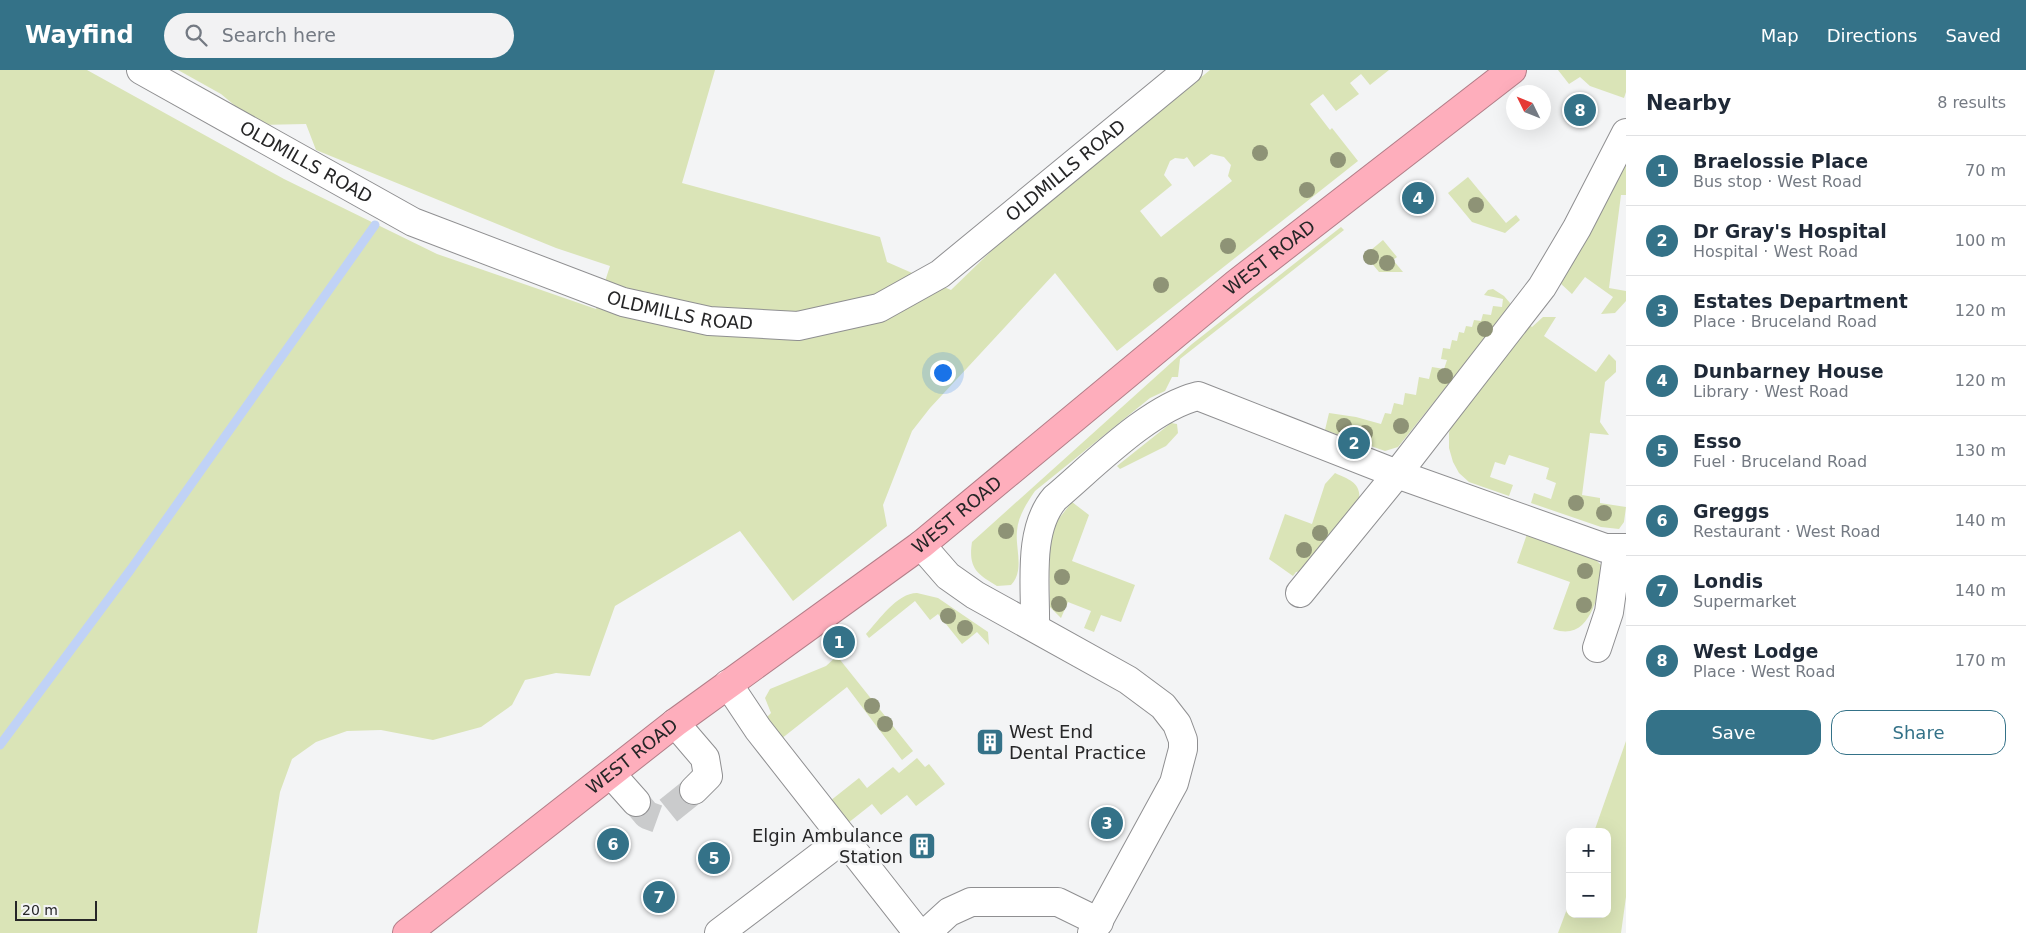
<!DOCTYPE html>
<html lang="en">
<head>
<meta charset="utf-8">
<style>
  :root { --surface:#fff; --page:#f2f2f3; --text:#1f2937; --muted:#747a83; --line:#e0e1e3; --accent:#347288 }
  body { margin:0; font-family:"DejaVu Sans",sans-serif; background:var(--page); color:var(--text) }
  .controls { position:absolute; right:15px; bottom:15px; display:grid; overflow:hidden; border-radius:10px; box-shadow:0 5px 20px #0002 }
  .controls button { width:45px; height:45px; display:grid; place-items:center; padding:0; border:0; border-bottom:1px solid var(--line); background:var(--surface); color:var(--text); font:25px sans-serif }
  .compass { position:absolute; left:1506px; top:15px; width:45px; height:45px; border-radius:50%; background:var(--surface); box-shadow:0 5px 20px #0002; rotate:313deg }
  .scale { position:absolute; left:15px; bottom:12px; width:82px; box-sizing:border-box; padding-left:5px; border:2px solid #262627; border-top:0; font-size:14px; line-height:18px; white-space:nowrap; color:#262627; -webkit-text-stroke:4px #f3f4f5; paint-order:stroke }
  .you { position:absolute; left:942px; top:302px; width:18px; height:18px; margin:-12px; border:4px solid #fff; border-radius:50%; background:#1a73e8; box-shadow:0 0 0 8px #1a73e833 }
  .badge { display:grid; place-items:center; width:32px; height:32px; border-radius:50%; background:var(--accent); color:#fff; font-size:16px; font-weight:700 }
  .pin { position:absolute; translate:-50% -50%; border:2px solid #fff; box-shadow:0 1px 5px #0006 }
  .list { margin:0; padding:0; list-style:none }
  h2 { display:flex; justify-content:space-between; align-items:center; height:65px; margin:0; padding:0 20px; font-size:21px }
  h2 small { font-size:16px; font-weight:400; color:var(--muted) }
  .list li { display:grid; grid-template-columns:32px 1fr auto; gap:15px; align-items:center; box-sizing:border-box; height:70px; padding:0 20px; border-top:1px solid var(--line) }
  .list b { display:block; font-size:19px; white-space:nowrap }
  .list p { margin:0; font-size:16px; white-space:nowrap; color:var(--muted) }
  .list em { font-size:16px; font-style:normal; color:var(--muted) }
  .actions { display:flex; gap:10px; padding:15px 20px }
  .actions a { flex:1; padding:11px 0; border:1px solid var(--accent); border-radius:15px; text-align:center; font-size:18px; color:var(--accent) }
  .actions .main { background:var(--accent); color:#fff }
  .icon { flex:none; width:28px; height:28px; fill:none; stroke:currentColor; stroke-width:2; stroke-linecap:round; stroke-linejoin:round }
  .map { position:relative; flex:none; width:1626px; height:863px; overflow:hidden }
  header { display:flex; align-items:center; gap:30px; box-sizing:border-box; height:70px; padding:0 25px; background:var(--accent); color:#fff }
  header strong { font-size:24px }
  nav { display:flex; gap:28px; margin-inline-start:auto; font-size:18px }
  .search { width:350px; height:45px; background:var(--page); display:flex; align-items:center; gap:12px; box-sizing:border-box; padding:0 18px; border-radius:28px; color:var(--muted); font-size:19px }
  main { display:flex }
  aside { flex:1; background:var(--surface) }
  .map>svg:first-child { display:block }
  .green { fill:#dae4b7; fill-rule:evenodd }
  .lines { fill:none; stroke-linecap:round; stroke-linejoin:round }
  .stream { stroke:#c0d2f6; stroke-width:9 }
  .minor-tunnel { stroke:#cacbcc; stroke-width:28; stroke-dasharray:28 14; stroke-linecap:butt }
  .minor-casing { stroke:#8f8f91; stroke-width:30 }
  .highway-casing { stroke:#b27e88; stroke-width:30 }
  .minor { stroke:#fff; stroke-width:28 }
  .highway { stroke:#feaebc; stroke-width:28 }
  .tree { fill:#8e9376 }
  .labels { text-anchor:middle; stroke-width:5; stroke-linejoin:round; paint-order:stroke }
  .street-label { font-size:18px; fill:#262627; stroke:#f3f4f5 }
  .poi-label { font-size:18px; fill:#262627; stroke:#f3f4f5; text-anchor:start }
</style>
</head>
<body>
<header>
<strong>Wayfind</strong>
<div class="search"><svg class="icon" aria-label="search" viewBox="0 0 24 24"><circle cx="10" cy="10" r="6"/><path d="M15 15l6 6"/></svg>Search here</div>
<nav><a>Map</a><a>Directions</a><a>Saved</a></nav>
</header>
<main>
<div class="map">
<svg width="1626" height="863" viewBox="0 0 1626 863">
  <rect width="100%" height="100%" fill="#f3f4f5"/>
  <!-- green -->
  <g class="green">
    <path d="M0 0H87L284 109 437 184 596 239 610 196 556 178 316 80 306 54 258 55 221 24 178 0H715L682 113 880 167 887 192 951 220 1017 156 1210 0H1389L1370 15 1361 4 1350 13 1359 24 1336 41 1323 24 1310 34 1330 60 1332 58 1358 91 1117 281 1055 203 930 338 912 361 883 435 887 456 793 531 740 461 615 536 590 606 556 603 525 610 512 635 481 657 433 670 381 660 347 661 316 672 292 689 280 722 257 863H0ZM1211 84 1224 87 1231 95 1228 106 1232 111 1161 167 1140 141 1172 115 1164 105 1170 91 1175 88 1184 89 1187 87 1194 97Z"/>
    <path d="M1558 0H1626V22L1624 28 1590 16 1580 7 1569 14Z"/>
    <path d="M1626 83V125H1621L1609 218 1626 221V231L1615 243 1601 244 1613 227 1585 207 1572 224 1559 212Z"/>
    <path d="M1468 107 1506 153 1516 145 1520 150 1505 163 1472 152 1448 123Z"/>
    <path d="M1341 157 1344 160 1180 289 1178 307H1172L1165 321 1150 328 1035 421C1027 433 1018 446 1017 461 1015 479 1025 500 1011 515L997 516C977 504 968 498 972 472L1192 274Z"/>
    <path d="M1383 170 1397 187 1393 190 1403 202H1379L1365 185Z"/>
    <path d="M1493 219 1504 226 1510 233V237L1398 377 1385 381 1325 360 1329 343 1356 347 1381 354 1385 343 1391 344 1394 333 1403 335 1405 323 1416 325 1419 307 1429 309 1432 297 1444 299 1447 290 1441 289 1443 278 1450 279 1452 270 1457 271 1459 262 1464 263 1466 256 1472 257 1474 250 1481 251 1483 244 1491 245 1493 236 1502 237 1503 229 1484 225 1488 220Z"/>
    <path d="M1543 247H1556L1544 266 1596 302 1609 284 1616 291V302L1605 312 1600 352 1609 365 1590 363 1582 425 1600 428V433L1626 437 1624 452 1619 459 1601 457 1531 433 1534 423 1551 429 1556 413 1546 409 1549 398 1509 385 1505 395 1495 392 1490 407 1513 415 1509 426 1469 412 1459 403 1453 392 1449 378V363L1452 350 1526 253 1532 257Z"/>
    <path d="M1171 353 1177 354 1178 363 1166 376 1120 399 1117 396Z"/>
    <path d="M1335 403C1350 410 1362 413 1359 432L1302 501 1296 502 1293 506 1269 489 1285 444 1312 454 1325 414Z"/>
    <path d="M1072 432 1089 445 1072 491 1135 515 1121 552 1101 545 1094 562 1084 558 1091 541 1068 532 1061 548 1050 537 1049 471 1057 451Z"/>
    <path d="M1527 464 1595 489 1603 497C1599 525 1590 573 1553 559L1570 512 1517 493Z"/>
    <path d="M917 523 938 528 988 562 989 575 977 562 962 574 938 544 930 550 915 531 869 568 866 564C879 550 897 523 917 523Z"/>
    <path d="M837 586 913 681 902 690 847 617 781 669 765 649 771 643 765 628 770 619 826 596Z"/>
    <path d="M1626 671V827L1621 863H1558L1570 831V844H1607V762H1594Z"/>
    <path d="M917 688 925 697 929 694 945 714 916 736 907 725 881 745 872 734 848 753 830 731 859 708 867 718 893 697 899 703Z"/>
  </g>
  <g class="lines">
    <!-- stream -->
    <path class="stream" d="M0 675 131 499 375 155"/>
    <!-- minor-tunnel -->
    <path class="minor-tunnel" d="M636 732 647 745 658 749 694 720"/>
    <!-- minor casing -->
    <g class="minor-casing">
      <g id="minor">
        <path id="s1" d="M141 0 413 152 623 232 709 251 798 256 879 238 940 204 1188 0"/>
        <path d="M921 475 948 506 975 525 1128 610 1163 636 1177 654 1183 670V679L1174 713 1092 863"/>
        <path d="M1300 523 1397 404 1542 217 1577 158 1626 63"/>
        <path d="M1035 557C1036 517 1027 460 1055 428 1094 395 1149 338 1198 326L1397 404 1605 478H1626"/>
        <path d="M1597 578 1609 542 1618 478"/>
        <path d="M728 614 758 659 918 863"/>
        <path d="M675 653 705 688 708 706 694 720"/>
        <path d="M612 705 636 732"/>
        <path d="M719 863 844 768"/>
        <path d="M926 863 949 842 971 832H1058L1099 852"/>
      </g>
    </g>
    <!-- highway casing -->
    <g class="highway-casing">
      <g id="highway">
        <path id="s2" d="M407 863 675 653 921 475 1237 213 1512 0"/>
      </g>
    </g>
    <!-- minor -->
    <use href="#minor" class="minor"/>
    <!-- highway -->
    <use href="#highway" class="highway"/>
  </g>
  <!-- trees -->
  <g class="tree">
    <circle cx="1260" cy="83" r="8"/>
    <circle cx="1338" cy="90" r="8"/>
    <circle cx="1307" cy="120" r="8"/>
    <circle cx="1476" cy="135" r="8"/>
    <circle cx="1228" cy="176" r="8"/>
    <circle cx="1371" cy="187" r="8"/>
    <circle cx="1387" cy="193" r="8"/>
    <circle cx="1161" cy="215" r="8"/>
    <circle cx="1485" cy="259" r="8"/>
    <circle cx="1445" cy="306" r="8"/>
    <circle cx="1344" cy="356" r="8"/>
    <circle cx="1401" cy="356" r="8"/>
    <circle cx="1365" cy="363" r="8"/>
    <circle cx="1576" cy="433" r="8"/>
    <circle cx="1604" cy="443" r="8"/>
    <circle cx="1006" cy="461" r="8"/>
    <circle cx="1320" cy="463" r="8"/>
    <circle cx="1304" cy="480" r="8"/>
    <circle cx="1585" cy="501" r="8"/>
    <circle cx="1062" cy="507" r="8"/>
    <circle cx="1059" cy="534" r="8"/>
    <circle cx="1584" cy="535" r="8"/>
    <circle cx="948" cy="546" r="8"/>
    <circle cx="965" cy="558" r="8"/>
    <circle cx="872" cy="636" r="8"/>
    <circle cx="885" cy="654" r="8"/>
  </g>
  <!-- icons -->
  <defs>
    <g id="building-square" transform="scale(1.4375)"><rect x="-9" y="-9" width="18" height="18" rx="4" fill="#347288" stroke="#f3f4f5"/><path d="M-4-6H4V6H1V3H-1V6H-4ZM-2.5-4.3h1.7v1.8h-1.7ZM.8-4.3h1.7v1.8H.8ZM-2.5-1h1.7V.8h-1.7ZM.8-1h1.7V.8H.8Z" fill="#fff"/></g>
  </defs>
  <g fill-rule="evenodd">
    <use href="#building-square" x="990" y="672"/>
    <use href="#building-square" x="922" y="776"/>
  </g>
  <g class="labels">
    <!-- street labels -->
    <g class="street-label">
      <text dy="6" stroke="none"><textPath href="#s1" startOffset="189">OLDMILLS ROAD</textPath></text>
      <text dy="6" stroke="none"><textPath href="#s1" startOffset="1029">OLDMILLS ROAD</textPath></text>
      <text dy="6" stroke="none"><textPath href="#s2" startOffset="1096">WEST ROAD</textPath></text>
      <text dy="6" stroke="none"><textPath href="#s1" startOffset="594">OLDMILLS ROAD</textPath></text>
      <text dy="6" stroke="none"><textPath href="#s2" startOffset="691">WEST ROAD</textPath></text>
      <text dy="6" stroke="none"><textPath href="#s2" startOffset="286">WEST ROAD</textPath></text>
    </g>
    <!-- poi labels -->
    <g class="poi-label">
      <text x="1009" y="668">West End<tspan x="1009" dy="21">Dental Practice</tspan></text>
      <text x="903" y="772" text-anchor="end">Elgin Ambulance<tspan x="903" dy="21">Station</tspan></text>
    </g>
  </g>
</svg>
<div class="controls">
<button>+</button>
<button>−</button>
</div>
<svg class="compass" viewBox="-18 -18 36 36"><path d="M0-13l5 13h-10z" fill="#e53935"/><path d="M0 13l5-13h-10z" fill="#747a83"/></svg>
<div class="scale">20 m</div>
<div class="you"></div>
<div class="pin badge" style="left:839px;top:572px">1</div>
<div class="pin badge" style="left:1354px;top:373px">2</div>
<div class="pin badge" style="left:1107px;top:753px">3</div>
<div class="pin badge" style="left:1418px;top:128px">4</div>
<div class="pin badge" style="left:714px;top:788px">5</div>
<div class="pin badge" style="left:613px;top:774px">6</div>
<div class="pin badge" style="left:659px;top:827px">7</div>
<div class="pin badge" style="left:1580px;top:40px">8</div>
</div>
<aside>
<h2>Nearby<small>8 results</small></h2>
<ul class="list">
<li><span class="badge">1</span><div><b>Braelossie Place</b><p>Bus stop · West Road</p></div><em>70 m</em></li>
<li><span class="badge">2</span><div><b>Dr Gray's Hospital</b><p>Hospital · West Road</p></div><em>100 m</em></li>
<li><span class="badge">3</span><div><b>Estates Department</b><p>Place · Bruceland Road</p></div><em>120 m</em></li>
<li><span class="badge">4</span><div><b>Dunbarney House</b><p>Library · West Road</p></div><em>120 m</em></li>
<li><span class="badge">5</span><div><b>Esso</b><p>Fuel · Bruceland Road</p></div><em>130 m</em></li>
<li><span class="badge">6</span><div><b>Greggs</b><p>Restaurant · West Road</p></div><em>140 m</em></li>
<li><span class="badge">7</span><div><b>Londis</b><p>Supermarket</p></div><em>140 m</em></li>
<li><span class="badge">8</span><div><b>West Lodge</b><p>Place · West Road</p></div><em>170 m</em></li>
</ul>
<div class="actions"><a class="main">Save</a><a>Share</a></div>
</aside>
</main>
</body>
</html>
